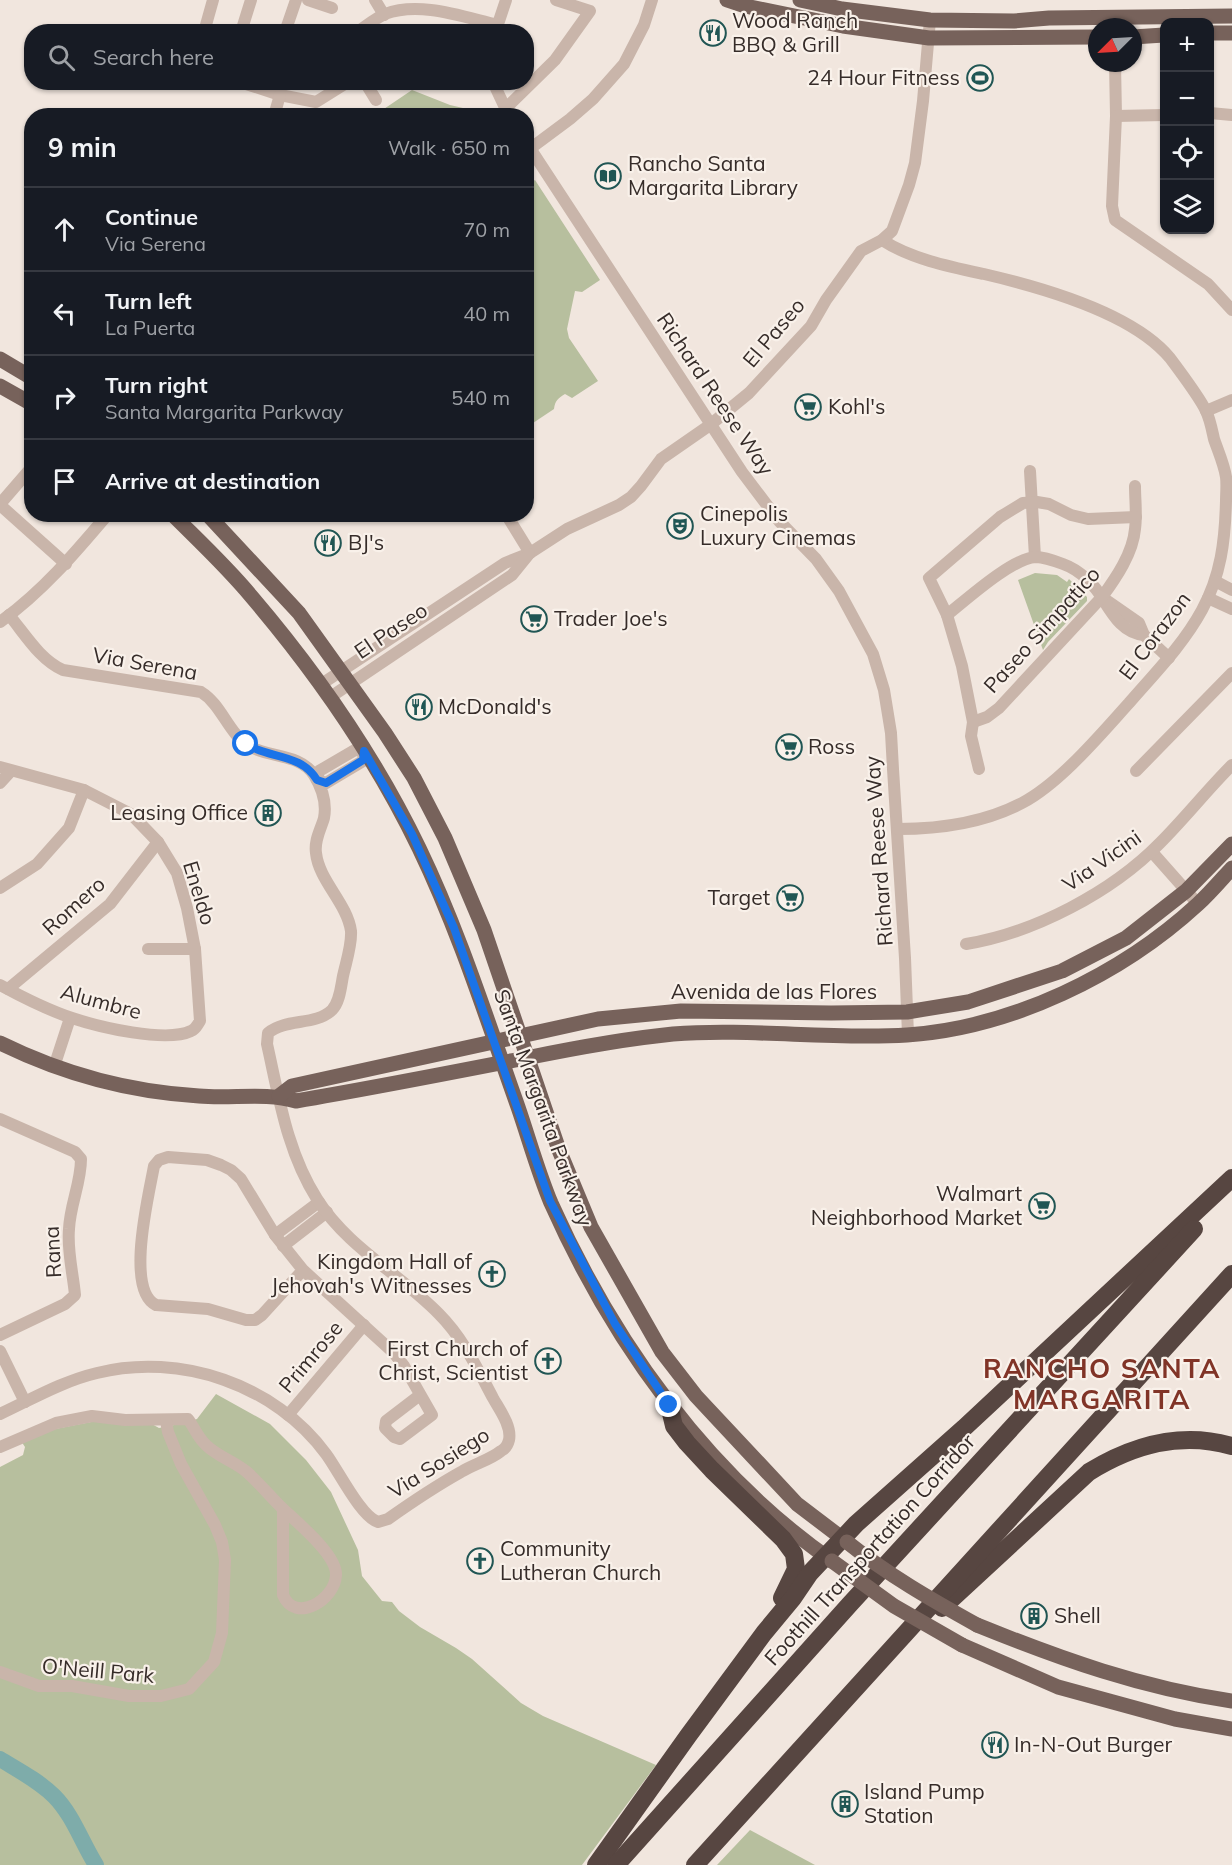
<!DOCTYPE html>
<html lang="en">
<head>
<meta charset="utf-8">
<style>
  :root { --surface:#171b24; --page:#242831; --text:#f1f3f6; --muted:#9ea1a6; --line:#363941 }
  body { margin:0; font-family:Mulish,sans-serif; background:var(--page); color:var(--text) }
  .controls { position:absolute; right:18px; top:18px; display:grid; overflow:hidden; border-radius:12px; box-shadow:0 2px 4px #0004 }
  .controls button { width:54px; height:54px; display:grid; place-items:center; padding:0; border:0; border-bottom:2px solid var(--line); background:var(--surface); color:var(--text); font:30px sans-serif }
  .compass { position:absolute; left:1088px; top:18px; width:54px; height:54px; border-radius:50%; background:var(--surface); box-shadow:0 2px 4px #0004; rotate:246deg }
  .stop { position:absolute; width:18px; height:18px; margin:-14px; border:4px solid #1a73e8; border-radius:50%; background:#fff }
  .stop.end { background:#1a73e8; border-color:#fff; box-shadow:0 2px 6px #0008 }
  .list { margin:0; padding:0; list-style:none }
  h2 { display:flex; justify-content:space-between; align-items:center; height:78px; margin:0; padding:0 24px; font-size:26px }
  h2 small { font-size:20px; font-weight:400; color:var(--muted) }
  .list li { display:grid; grid-template-columns:39px 1fr auto; gap:18px; align-items:center; box-sizing:border-box; height:84px; padding:0 24px; border-top:2px solid var(--line) }
  .list b { display:block; font-size:22px; white-space:nowrap }
  .list p { margin:0; font-size:20px; white-space:nowrap; color:var(--muted) }
  .list em { font-size:20px; font-style:normal; color:var(--muted) }
  .icon { flex:none; width:33px; height:33px; fill:none; stroke:currentColor; stroke-width:2; stroke-linecap:round; stroke-linejoin:round }
  .map { position:relative; flex:none; width:1232px; height:1865px; overflow:hidden }
  .search { position:absolute; background:var(--surface); box-shadow:0 2px 4px #0004; left:24px; top:24px; width:510px; height:66px; display:flex; align-items:center; gap:15px; box-sizing:border-box; padding:0 21px; border-radius:24px; color:var(--muted); font-size:22px }
  .panel { position:absolute; background:var(--surface); box-shadow:0 2px 4px #0004; left:24px; top:108px; width:510px; height:414px; border-radius:24px }
  .map>svg:first-child { display:block }
  .green { fill:#b7bf9e }
  .lines { fill:none; stroke-linecap:round; stroke-linejoin:round }
  .river { stroke:#7eacaa; stroke-width:16 }
  .minor { stroke:#c9b5aa; stroke-width:12 }
  .major { stroke:#77625b; stroke-width:15 }
  .highway { stroke:#574641; stroke-width:18 }
  .major-bridge { stroke:#77625b; stroke-width:15 }
  .route { stroke:#1a73e8; stroke-width:8 }
  .labels { text-anchor:middle; stroke-width:4.5; stroke-linejoin:round; paint-order:stroke }
  .poi-label { font-size:21px; fill:#362c29; stroke:#f9f1ea; text-anchor:start }
  .street-label { font-size:21px; fill:#362c29; stroke:#f9f1ea }
  .district-label { font-size:27px; font-weight:bold; letter-spacing:1.5px; fill:#813427; stroke:#f9f1ea }
</style>
</head>
<body>
<div class="map">
<svg width="1232" height="1865" viewBox="0 0 1232 1865">
  <rect width="100%" height="100%" fill="#f1e6de"/>
  <!-- green -->
  <g class="green">
    <path d="M412 90 450 105 493 115H375Z"/>
    <path d="M526 178 530 183 535 180 600 280 582 292 575 291 567 329 569 338 598 381 572 398 565 394C558 398 555 401 554 409L527 427Z"/>
    <path d="M1035 573 1057 575 1067 582 1069 579 1087 597V601L1048 642 1043 650 1018 580Z"/>
    <path d="M216 1394 270 1424 306 1460 331 1492 358 1550 362 1576 382 1601 392 1602 399 1611 420 1627 456 1648 472 1659 521 1703 543 1716 656 1765 582 1865H0V1467L23 1455 25 1447 21 1441 55 1429 96 1421 150 1423 159 1428 184 1423 197 1419Z"/>
    <path d="M750 1830 815 1865H717Z"/>
  </g>
  <g class="lines">
    <!-- river -->
    <path class="river" d="M0 1759C18 1770 39 1781 54 1796 73 1815 82 1843 96 1865"/>
    <!-- minor -->
    <g class="minor">
      <path d="M308 0 332 8"/>
      <path d="M375 0 384 15"/>
      <path d="M496 30 506 0"/>
      <path d="M204 32 213 0"/>
      <path d="M241 32 251 0"/>
      <path d="M285 32 296 0"/>
      <path d="M357 32C366 26 376 18 385 14 420 1 463 17 498 25"/>
      <path d="M1115 63 1116 116 1112 206 1115 220 1208 284 1232 310"/>
      <path d="M240 82 280 95 316 102 348 82"/>
      <path d="M365 82 376 100"/>
      <path d="M493 82 508 114"/>
      <path d="M505 109 555 60 590 11 556 0"/>
      <path d="M1210 113 1232 115"/>
      <path d="M274 116 280 95"/>
      <path d="M1116 116 1164 115"/>
      <path d="M526 142 742 472 779 521 816 559 839 591 873 654 884 690 891 733 893 769 905 958 908 1035"/>
      <path d="M531 148 570 119 593 99 624 64 644 25 652 0"/>
      <path d="M882 240C911 259 951 267 984 274 1040 287 1133 313 1170 358 1179 370 1200 398 1206 411 1210 419 1212 430 1214 439 1218 451 1224 464 1226 477 1227 485 1226 493 1226 501 1225 541 1221 575 1202 610 1183 645 1154 674 1129 703 1100 735 1060 783 1022 803 984 823 939 829 898 829"/>
      <path d="M1206 411 1232 400"/>
      <path d="M1030 471 1035 557"/>
      <path d="M0 504 32 467"/>
      <path d="M0 505 66 564"/>
      <path d="M506 514 530 553"/>
      <path d="M1215 581 1232 590"/>
      <path d="M1103 598 1139 623 1144 635 1169 658"/>
      <path d="M1208 598 1232 609"/>
      <path d="M947 615C966 600 1012 558 1036 557 1044 557 1055 561 1063 564 1080 570 1095 585 1104 601 1114 617 1124 633 1144 635"/>
      <path d="M0 622C42 592 75 553 108 514"/>
      <path d="M320 685 505 563 530 553 567 529 619 505 631 497 641 486 661 459 710 425 749 393 811 326 826 300 861 251 882 240 892 231 909 185 915 163 923 101 930 20"/>
      <path d="M329 698 512 575 529 554"/>
      <path d="M973 722 987 717 999 708 1102 597C1116 578 1133 553 1135 529 1137 515 1135 500 1135 486"/>
      <path d="M355 750 364 751 363 761 326 783 317 780 319 771Z"/>
      <path d="M0 767 84 790 131 814 158 842 177 873 187 908 195 949 200 1021C197 1025 196 1029 191 1031 166 1043 99 1027 72 1018 48 1010 22 997 0 985"/>
      <path d="M979 769 971 736 973 722 962 666 947 615 929 578 1000 517 1023 503 1037 502 1049 504 1071 515 1088 519 1136 517"/>
      <path d="M1136 771 1232 673"/>
      <path d="M0 783 11 771"/>
      <path d="M1152 852 1198 904"/>
      <path d="M0 888 37 864 69 828 84 790"/>
      <path d="M966 944C1034 933 1112 892 1160 843 1185 818 1207 790 1232 765"/>
      <path d="M148 949H195"/>
      <path d="M8 989 110 904 158 842"/>
      <path d="M54 1067 70 1018"/>
      <path d="M0 1119 75 1152 81 1159C81 1183 70 1205 69 1229 67 1251 73 1273 75 1295L65 1304 0 1335"/>
      <path d="M275 1235 319 1202"/>
      <path d="M283 1246 327 1212"/>
      <path d="M303 1270 262 1315 255 1320H246L208 1309 156 1305C125 1290 149 1194 154 1166L159 1160 168 1157 207 1160 221 1165 231 1170 241 1179 275 1235 303 1270 394 1353 404 1366 432 1415 400 1439 394 1437 385 1428 386 1421 420 1395"/>
      <path d="M0 1351 25 1402"/>
      <path d="M0 1414C32 1399 63 1381 97 1373 180 1352 276 1385 326 1454 338 1470 361 1517 378 1522L388 1519C412 1502 436 1486 461 1472 474 1464 490 1460 501 1451 505 1449 508 1444 509 1440 512 1426 499 1409 493 1398 477 1368 463 1338 439 1314 400 1274 347 1247 317 1199 287 1152 279 1097 267 1044L268 1033C286 1018 315 1026 332 1010 340 1002 341 986 343 976 346 962 352 945 351 931 347 903 319 881 316 853 314 840 321 829 324 818 327 802 322 788 314 775 300 753 268 758 249 746 228 733 222 705 201 692L63 670C40 660 25 634 9 615"/>
      <path d="M288 1415 364 1325"/>
      <path d="M0 1447 56 1423 92 1416 125 1420 188 1419C194 1427 198 1438 206 1445 218 1457 236 1462 248 1473 259 1483 269 1495 280 1506 294 1520 337 1554 336 1575 335 1600 295 1624 283 1595V1509"/>
      <path d="M0 1672 39 1686H72L129 1696H161L189 1689 214 1662 222 1633 225 1560 222 1542 215 1525 181 1464 168 1432 166 1421"/>
    </g>
    <!-- major -->
    <g class="major">
      <path d="M727 0 745 6 843 26 929 38 1097 37"/>
      <path d="M800 0 842 9 930 20 1014 21 1049 18 1232 16"/>
      <path d="M1210 33H1232"/>
      <path d="M1133 37 1164 35"/>
      <path d="M0 359 32 378"/>
      <path d="M0 386 32 404"/>
      <path d="M172 514C199 541 227 567 251 596 315 671 376 759 419 848 459 931 487 1020 518 1107 529 1139 538 1172 551 1203 613 1342 706 1473 832 1561"/>
      <path d="M207 514 299 613 385 733 414 778 445 838 484 930 559 1150 591 1227 662 1352 696 1396 797 1504 847 1542"/>
      <path d="M0 1043C63 1074 129 1092 199 1096 232 1099 265 1092 296 1101 373 1088 449 1073 526 1058 575 1048 623 1039 673 1034 751 1028 830 1040 907 1035 1011 1028 1121 975 1198 904 1210 893 1221 880 1232 868"/>
      <path d="M279 1096 292 1086 598 1019 681 1011 831 1013 907 1012 968 1002 1062 971 1126 938 1186 891 1232 844"/>
      <path d="M977 1625C1061 1659 1142 1688 1232 1701"/>
      <path d="M962 1645 1058 1687 1175 1719 1232 1729"/>
    </g>
    <!-- highway -->
    <g class="highway">
      <path d="M669 1405 674 1426 687 1443 712 1470 783 1539 794 1554 796 1569 782 1598"/>
      <path d="M942 1608 1089 1472C1133 1445 1180 1431 1232 1446"/>
      <path d="M596 1865 688 1736 764 1633 793 1598 810 1573 856 1524 964 1428 1232 1178"/>
      <path d="M616 1865 850 1604 1194 1229"/>
      <path d="M695 1865 1232 1274"/>
    </g>
    <!-- major-bridge -->
    <g class="major-bridge">
      <path d="M847 1542C888 1575 932 1600 977 1625"/>
      <path d="M832 1561 894 1606 962 1645"/>
    </g>
  </g>
  <g class="lines">
    <!-- route -->
    <path class="route" d="M246 744C269 759 301 753 317 780L326 783 363 760 364 751 412 834 454 928 550 1201 615 1324 669 1405"/>
  </g>
  <!-- icons -->
  <defs>
    <g id="restaurant-ring" transform="scale(1.35)"><circle r="9.5" fill="#f9f1ea" stroke="#215654" stroke-width="1.5"/><path d="M-5-6h1v4h1v-4h1v4h1v-4h1v5L-1.5 .5V6h-2V.5L-5-1ZM5-6V6H3V1.5H1.5Q1.5-4 5-6Z" fill="#215654"/></g>
    <g id="stadium-ring" transform="scale(1.35)"><circle r="9.5" fill="#f9f1ea" stroke="#215654" stroke-width="1.5"/><path d="M0-5a6.5 5 0 1 0 0 10a6.5 5 0 1 0 0-10ZM-3.5-1.8h7v3.6h-7Z" fill="#215654"/></g>
    <g id="library-ring" transform="scale(1.35)"><circle r="9.5" fill="#f9f1ea" stroke="#215654" stroke-width="1.5"/><path d="M-6-4Q-3-5.5-.7-3.5V5Q-3 3-6 4ZM6-4Q3-5.5 .7-3.5V5Q3 3 6 4Z" fill="#215654"/></g>
    <g id="supermarket-ring" transform="scale(1.35)"><circle r="9.5" fill="#f9f1ea" stroke="#215654" stroke-width="1.5"/><path d="M-6-5.5h2.5l.6 2H6L4.5 2H-2.5L-4.4-4H-6ZM-1.5 3.2a1.3 1.3 0 1 0 .1 0ZM3 3.2a1.3 1.3 0 1 0 .1 0Z" fill="#215654"/></g>
    <g id="theatre-ring" transform="scale(1.35)"><circle r="9.5" fill="#f9f1ea" stroke="#215654" stroke-width="1.5"/><path d="M-5-5.5Q0-4 5-5.5V0Q5 5 0 6Q-5 5-5 0ZM-3.3-2.5H-1v1.5H-3.3ZM1-2.5H3.3v1.5H1ZM-2.8 1Q0 5.5 2.8 1Z" fill="#215654"/></g>
    <g id="building-ring" transform="scale(1.35)"><circle r="9.5" fill="#f9f1ea" stroke="#215654" stroke-width="1.5"/><path d="M-4-6H4V6H1V3H-1V6H-4ZM-2.5-4.3h1.7v1.8h-1.7ZM.8-4.3h1.7v1.8H.8ZM-2.5-1h1.7V.8h-1.7ZM.8-1h1.7V.8H.8Z" fill="#215654"/></g>
    <g id="church-ring" transform="scale(1.35)"><circle r="9.5" fill="#f9f1ea" stroke="#215654" stroke-width="1.5"/><path d="M-1.2-6h2.4v3.5h3.3v2.4h-3.3V6h-2.4V-.1h-3.3v-2.4h3.3Z" fill="#215654"/></g>
  </defs>
  <g fill-rule="evenodd">
    <use href="#restaurant-ring" x="713" y="33"/>
    <use href="#stadium-ring" x="980" y="78"/>
    <use href="#library-ring" x="608" y="176"/>
    <use href="#supermarket-ring" x="808" y="407"/>
    <use href="#theatre-ring" x="680" y="526"/>
    <use href="#restaurant-ring" x="328" y="543"/>
    <use href="#supermarket-ring" x="534" y="619"/>
    <use href="#restaurant-ring" x="419" y="707"/>
    <use href="#supermarket-ring" x="789" y="747"/>
    <use href="#building-ring" x="268" y="813"/>
    <use href="#supermarket-ring" x="790" y="898"/>
    <use href="#supermarket-ring" x="1042" y="1206"/>
    <use href="#church-ring" x="492" y="1274"/>
    <use href="#church-ring" x="548" y="1361"/>
    <use href="#church-ring" x="480" y="1561"/>
    <use href="#building-ring" x="1034" y="1616"/>
    <use href="#restaurant-ring" x="995" y="1745"/>
    <use href="#building-ring" x="845" y="1804"/>
  </g>
  <g class="labels">
    <!-- poi labels -->
    <g class="poi-label">
      <text x="732" y="28">Wood Ranch<tspan x="732" dy="24">BBQ &amp; Grill</tspan></text>
      <text x="960" y="85" text-anchor="end">24 Hour Fitness</text>
      <text x="628" y="171">Rancho Santa<tspan x="628" dy="24">Margarita Library</tspan></text>
      <text x="828" y="414">Kohl's</text>
      <text x="700" y="521">Cinepolis<tspan x="700" dy="24">Luxury Cinemas</tspan></text>
      <text x="348" y="550">BJ's</text>
      <text x="554" y="626">Trader Joe's</text>
      <text x="438" y="714">McDonald's</text>
      <text x="808" y="754">Ross</text>
      <text x="248" y="820" text-anchor="end">Leasing Office</text>
      <text x="770" y="905" text-anchor="end">Target</text>
      <text x="1022" y="1201" text-anchor="end">Walmart<tspan x="1022" dy="24">Neighborhood Market</tspan></text>
      <text x="472" y="1269" text-anchor="end">Kingdom Hall of<tspan x="472" dy="24">Jehovah's Witnesses</tspan></text>
      <text x="528" y="1356" text-anchor="end">First Church of<tspan x="528" dy="24">Christ, Scientist</tspan></text>
      <text x="500" y="1556">Community<tspan x="500" dy="24">Lutheran Church</tspan></text>
      <text x="1054" y="1623">Shell</text>
      <text x="1014" y="1752">In-N-Out Burger</text>
      <text x="864" y="1799">Island Pump<tspan x="864" dy="24">Station</tspan></text>
    </g>
    <!-- street labels -->
    <g class="street-label">
      <text transform="translate(774 333) rotate(-50)" y="7">El Paseo</text>
      <text transform="translate(715 394) rotate(56)" y="7">Richard Reese Way</text>
      <text transform="translate(1042 630) rotate(-48)" y="7">Paseo Simpatico</text>
      <text transform="translate(391 631) rotate(-34)" y="7">El Paseo</text>
      <text transform="translate(1155 636) rotate(-53)" y="7">El Corazon</text>
      <text transform="translate(145 664) rotate(10)" y="7">Via Serena</text>
      <text transform="translate(879 851) rotate(-94)" y="7">Richard Reese Way</text>
      <text transform="translate(1102 861) rotate(-35)" y="7">Via Vicini</text>
      <text transform="translate(199 893) rotate(73)" y="7">Eneldo</text>
      <text transform="translate(74 906) rotate(-42)" y="7">Romero</text>
      <text x="774" y="999">Avenida de las Flores</text>
      <text transform="translate(101 1002) rotate(15)" y="7">Alumbre</text>
      <text transform="translate(543 1108) rotate(70)" y="7">Santa Margarita Parkway</text>
      <text transform="translate(53 1252) rotate(-93)" y="7">Rana</text>
      <text transform="translate(311 1357) rotate(-50)" y="7">Primrose</text>
      <text transform="translate(439 1463) rotate(-32)" y="7">Via Sosiego</text>
      <text transform="translate(870 1550) rotate(-48)" y="7">Foothill Transportation Corridor</text>
      <text transform="translate(98 1671) rotate(5)" y="7">O'Neill Park</text>
    </g>
    <!-- district labels -->
    <g class="district-label">
      <text x="1102" y="1378">RANCHO SANTA<tspan x="1102" dy="31">MARGARITA</tspan></text>
    </g>
  </g>
</svg>
<div class="controls">
<button>+</button>
<button>−</button>
<button><svg class="icon" aria-label="locate" viewBox="0 0 24 24"><circle cx="12" cy="12" r="6"/><path d="M12 2v4M12 18v4M2 12h4M18 12h4"/></svg></button>
<button><svg class="icon" aria-label="layers" viewBox="0 0 24 24"><path d="M12 4l9 5-9 5-9-5zM3 14l9 5 9-5"/></svg></button>
</div>
<svg class="compass" viewBox="-18 -18 36 36"><path d="M0-13l5 13h-10z" fill="#e53935"/><path d="M0 13l5-13h-10z" fill="#9ea1a6"/></svg>
<div class="stop" style="left:246px;top:744px"></div>
<div class="stop end" style="left:669px;top:1405px"></div>
<div class="search"><svg class="icon" aria-label="search" viewBox="0 0 24 24"><circle cx="10" cy="10" r="6"/><path d="M15 15l6 6"/></svg>Search here</div>
<section class="panel">
<h2>9 min<small>Walk · 650 m</small></h2>
<ul class="list">
<li><svg class="icon" aria-label="ahead" viewBox="0 0 24 24"><path d="M12 20V5M6 11l6-6 6 6"/></svg><div><b>Continue</b><p>Via Serena</p></div><em>70 m</em></li>
<li><svg class="icon" aria-label="left" viewBox="0 0 24 24"><path d="M17 20v-9H6M10 6l-5 5 5 5"/></svg><div><b>Turn left</b><p>La Puerta</p></div><em>40 m</em></li>
<li><svg class="icon" aria-label="right" viewBox="0 0 24 24"><path d="M7 20v-9h11M14 6l5 5-5 5"/></svg><div><b>Turn right</b><p>Santa Margarita Parkway</p></div><em>540 m</em></li>
<li><svg class="icon" aria-label="arrive" viewBox="0 0 24 24"><path d="M6 21V4h12l-3 4 3 4H6"/></svg><div><b>Arrive at destination</b></div></li>
</ul>
</section>
</div>
</body>
</html>
